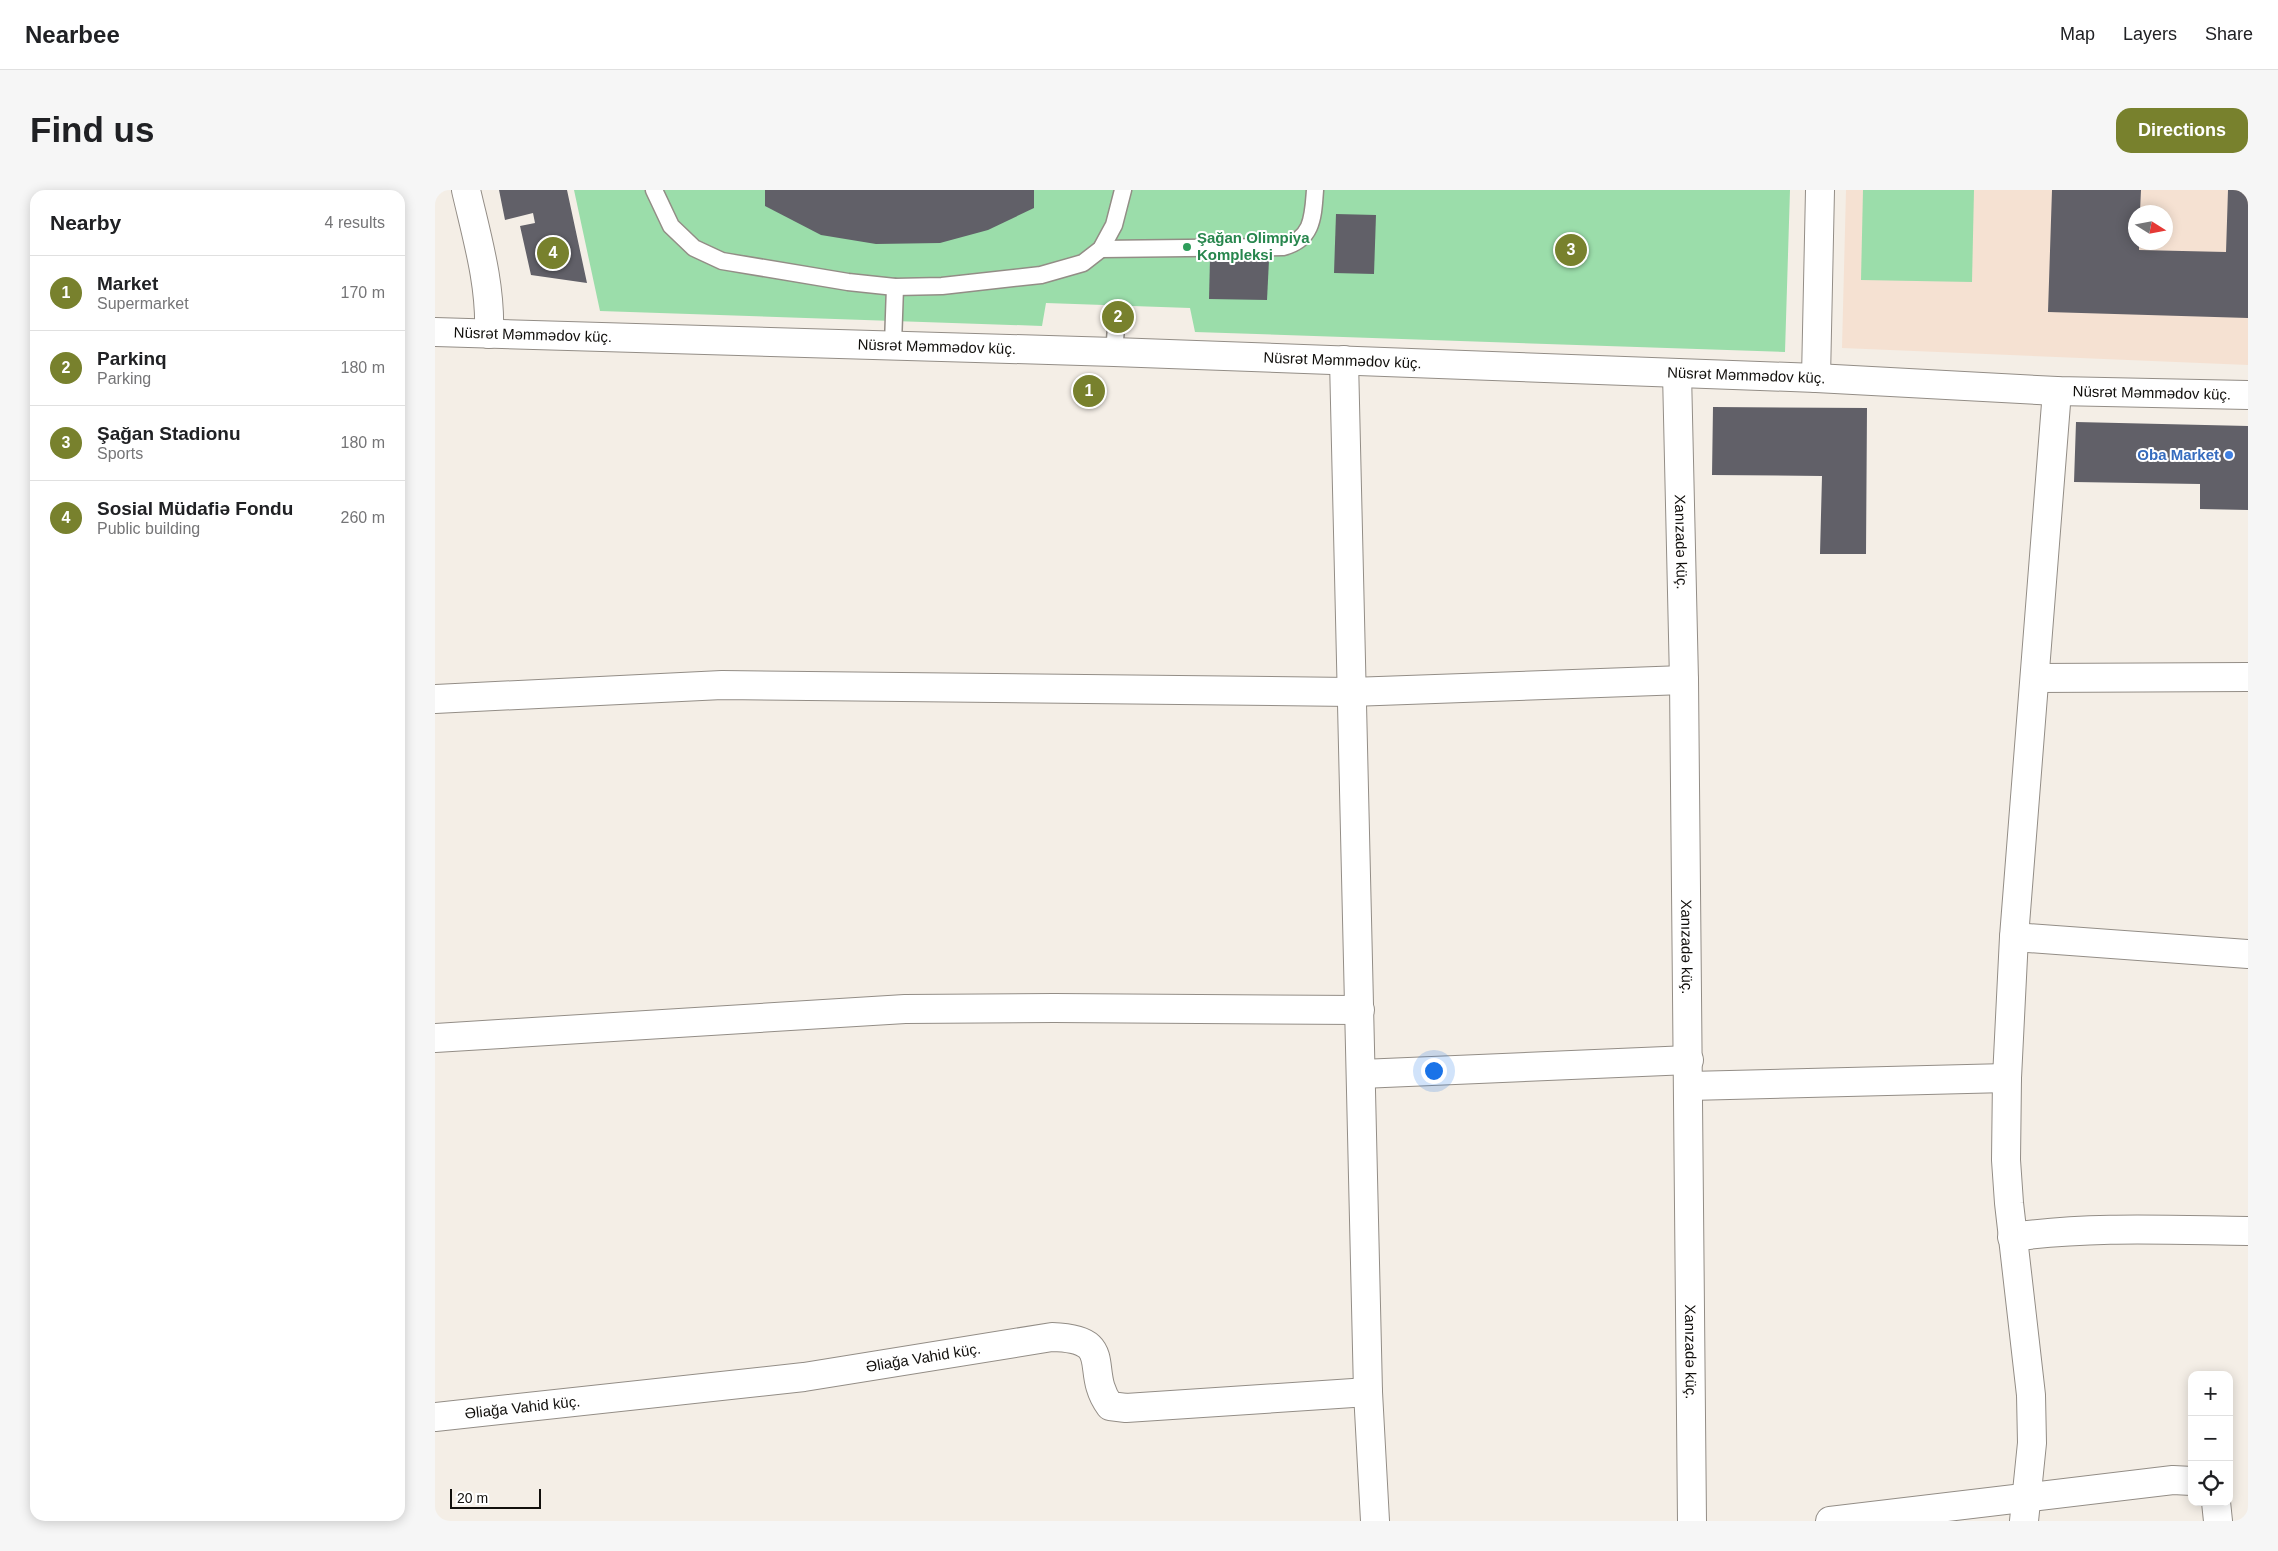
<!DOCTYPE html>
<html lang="en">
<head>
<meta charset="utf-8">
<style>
  :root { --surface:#fff; --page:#f6f6f6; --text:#202124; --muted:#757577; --line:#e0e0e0; --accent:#78812d }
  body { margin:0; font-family:Helvetica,sans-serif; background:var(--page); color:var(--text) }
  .controls { position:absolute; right:15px; bottom:15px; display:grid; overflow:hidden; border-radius:10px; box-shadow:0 2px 12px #0003 }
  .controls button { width:45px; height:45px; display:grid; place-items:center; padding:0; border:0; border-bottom:1px solid var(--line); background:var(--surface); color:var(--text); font:25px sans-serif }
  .compass { position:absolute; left:1693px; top:15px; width:45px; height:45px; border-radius:50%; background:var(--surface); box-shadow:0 2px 12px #0003; rotate:101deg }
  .scale { position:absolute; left:15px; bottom:12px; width:91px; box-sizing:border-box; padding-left:5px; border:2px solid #110f0c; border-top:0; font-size:14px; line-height:18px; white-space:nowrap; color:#110f0c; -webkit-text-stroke:4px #fff; paint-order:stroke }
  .you { position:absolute; left:998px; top:880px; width:18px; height:18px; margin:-12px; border:4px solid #fff; border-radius:50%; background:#1a73e8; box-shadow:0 0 0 8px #1a73e833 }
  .badge { display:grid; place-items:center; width:32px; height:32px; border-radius:50%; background:var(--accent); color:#fff; font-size:16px; font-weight:700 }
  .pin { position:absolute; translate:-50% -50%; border:2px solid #fff; box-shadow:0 1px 5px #0006 }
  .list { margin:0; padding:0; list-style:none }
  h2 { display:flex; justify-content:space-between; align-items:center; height:65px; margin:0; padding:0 20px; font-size:21px }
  h2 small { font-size:16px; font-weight:400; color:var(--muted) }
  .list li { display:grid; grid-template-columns:32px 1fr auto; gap:15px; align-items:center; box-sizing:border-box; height:75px; padding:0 20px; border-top:1px solid var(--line) }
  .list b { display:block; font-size:19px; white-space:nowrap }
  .list p { margin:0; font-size:16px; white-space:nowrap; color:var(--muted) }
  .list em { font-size:16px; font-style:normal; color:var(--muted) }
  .icon { flex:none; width:28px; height:28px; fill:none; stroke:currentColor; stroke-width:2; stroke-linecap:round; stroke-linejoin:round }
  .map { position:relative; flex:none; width:1813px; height:1331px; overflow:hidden; border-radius:15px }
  header { display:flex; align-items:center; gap:30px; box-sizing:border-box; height:70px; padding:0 25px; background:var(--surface); border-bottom:1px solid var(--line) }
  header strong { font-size:24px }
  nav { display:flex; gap:28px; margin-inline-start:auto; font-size:18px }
  .intro { display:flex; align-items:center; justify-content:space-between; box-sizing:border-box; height:120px; padding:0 30px }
  h1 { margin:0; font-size:35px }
  .button { padding:12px 22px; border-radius:15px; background:var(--accent); color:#fff; font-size:18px; font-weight:700 }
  main { display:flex; gap:30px; padding:0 30px }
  aside { flex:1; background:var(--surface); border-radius:15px; box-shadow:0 2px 12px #0003 }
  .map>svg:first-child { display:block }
  .education { fill:#f5e1d2; fill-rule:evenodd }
  .green { fill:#9bddaa }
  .building { fill:#616068 }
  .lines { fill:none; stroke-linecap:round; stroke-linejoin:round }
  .lane-casing { stroke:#938d86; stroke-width:19 }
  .street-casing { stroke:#938d86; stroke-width:30 }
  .secondary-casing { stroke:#938d86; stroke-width:30 }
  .lane { stroke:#fff; stroke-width:16 }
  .street { stroke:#fff; stroke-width:28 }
  .secondary { stroke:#fff; stroke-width:28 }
  .leisure-dot { fill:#2e9e5b; stroke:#fff; stroke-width:2 }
  .shop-dot { fill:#3f7fe0; stroke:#fff; stroke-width:2 }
  .labels { text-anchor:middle; stroke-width:4; stroke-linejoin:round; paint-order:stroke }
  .leisure-label { font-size:15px; font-weight:bold; fill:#27864d; stroke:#fff; text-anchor:start }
  .street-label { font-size:15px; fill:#110f0c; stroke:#fff }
  .shop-label { font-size:15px; font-weight:bold; fill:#366cbe; stroke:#fff; text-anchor:end }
</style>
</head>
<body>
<header>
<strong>Nearbee</strong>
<nav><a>Map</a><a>Layers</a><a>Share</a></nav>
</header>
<div class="intro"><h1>Find us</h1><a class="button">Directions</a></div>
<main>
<aside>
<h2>Nearby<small>4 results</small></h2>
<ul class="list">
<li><span class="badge">1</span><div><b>Market</b><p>Supermarket</p></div><em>170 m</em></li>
<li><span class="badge">2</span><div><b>Parkinq</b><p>Parking</p></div><em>180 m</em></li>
<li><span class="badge">3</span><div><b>Şağan Stadionu</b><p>Sports</p></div><em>180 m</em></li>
<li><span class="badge">4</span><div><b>Sosial Müdafiə Fondu</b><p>Public building</p></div><em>260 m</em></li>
</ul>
</aside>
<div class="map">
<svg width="1813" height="1331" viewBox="0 0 1813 1331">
  <rect width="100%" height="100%" fill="#f4eee6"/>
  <!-- education -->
  <path class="education" d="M1411 0H1813V175L1407 158ZM1700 22H1730V52H1700Z"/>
  <!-- green -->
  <g class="green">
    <path d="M139 0H1355L1350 162 760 142 755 118 611 113 607 136 165 121Z"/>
    <path d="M1428 0H1539L1537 92 1426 90Z"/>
  </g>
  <!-- building -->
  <g class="building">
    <path d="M64 0H132L152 93 96 85 85 36 100 33 98 23 70 30Z"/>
    <path d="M330 0H599V18L553 40 505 53 441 54 386 45 330 16Z"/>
    <path d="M1617 0H1706L1705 22H1700V52H1704V60L1791 62 1793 0H1813V128L1613 122Z"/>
    <path d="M901 24 941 25 939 84 899 83Z"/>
    <path d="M775 68 834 70 832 110 774 109Z"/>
    <path d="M1278 217 1432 218 1431 364H1385L1387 286 1277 285Z"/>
    <path d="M1641 232 1813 236V320L1765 319V294L1639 292Z"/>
  </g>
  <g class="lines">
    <!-- lane casing -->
    <g class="lane-casing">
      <g id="lane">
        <path d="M219 0 236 36 259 58 287 71 413 92 460 97 507 96 606 85 648 73 666 59 679 35 688 0"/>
        <path d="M666 59 848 57C878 49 878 27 880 0"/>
        <path d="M458 154 460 97"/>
        <path d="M679 162 682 126"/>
      </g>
    </g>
    <!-- street casing -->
    <g class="street-casing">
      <g id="street">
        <path d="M31 0C42 48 56 94 54 144"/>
        <path d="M909 170 933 1202 940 1331"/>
        <path id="s1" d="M1242 183 1249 490 1257 1331"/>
        <path d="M1381 188 1385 0"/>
        <path d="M1601 488 1813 487"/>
        <path d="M0 509 287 495 916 502 1249 490"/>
        <path d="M1579 747 1813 764"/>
        <path d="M0 848 470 819 619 818 925 820"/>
        <path d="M926 884 1254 870"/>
        <path d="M1254 896 1572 888"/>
        <path d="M1577 1047C1656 1036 1734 1040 1813 1041"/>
        <path id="s2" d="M0 1227 369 1187 617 1147C683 1149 648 1180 675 1216L691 1218 933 1202"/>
        <path d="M1781 1312 1783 1331"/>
        <path d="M1395 1331 1738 1290 1757 1291"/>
        <path d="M1589 1331 1597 1253 1596 1205 1574 1013 1571 970 1572 888 1579 747 1622 201"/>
      </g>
    </g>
    <!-- secondary casing -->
    <g class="secondary-casing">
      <g id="secondary">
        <path id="s3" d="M0 142 679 162 1381 188 1622 201 1813 205"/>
      </g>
    </g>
    <!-- lane -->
    <use href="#lane" class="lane"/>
    <!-- street -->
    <use href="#street" class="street"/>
    <!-- secondary -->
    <use href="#secondary" class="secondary"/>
  </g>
  <!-- markers -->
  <circle class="leisure-dot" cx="752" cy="57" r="5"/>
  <circle class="shop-dot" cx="1794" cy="265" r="5"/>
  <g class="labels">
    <!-- leisure labels -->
    <g class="leisure-label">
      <text x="762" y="53">Şağan Olimpiya<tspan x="762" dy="17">Kompleksi</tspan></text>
    </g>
    <!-- street labels -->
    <g class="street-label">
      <text dy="5" stroke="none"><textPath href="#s3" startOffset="98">Nüsrət Məmmədov küç.</textPath></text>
      <text dy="5" stroke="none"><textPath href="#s3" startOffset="502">Nüsrət Məmmədov küç.</textPath></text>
      <text dy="5" stroke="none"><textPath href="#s3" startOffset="908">Nüsrət Məmmədov küç.</textPath></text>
      <text dy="5" stroke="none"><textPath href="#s3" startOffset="1312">Nüsrət Məmmədov küç.</textPath></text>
      <text dy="5" stroke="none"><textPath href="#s3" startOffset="1718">Nüsrət Məmmədov küç.</textPath></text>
      <text dy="5" stroke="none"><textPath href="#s1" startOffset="169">Xanızadə küç.</textPath></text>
      <text dy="5" stroke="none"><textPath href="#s1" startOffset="574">Xanızadə küç.</textPath></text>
      <text dy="5" stroke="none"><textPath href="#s1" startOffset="979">Xanızadə küç.</textPath></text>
      <text dy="5" stroke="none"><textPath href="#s2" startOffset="492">Əliağa Vahid küç.</textPath></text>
      <text dy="5" stroke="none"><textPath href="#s2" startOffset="88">Əliağa Vahid küç.</textPath></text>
    </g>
    <!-- shop labels -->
    <g class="shop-label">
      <text x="1784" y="270">Oba Market</text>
    </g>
  </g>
</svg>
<div class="controls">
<button>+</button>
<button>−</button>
<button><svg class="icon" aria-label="locate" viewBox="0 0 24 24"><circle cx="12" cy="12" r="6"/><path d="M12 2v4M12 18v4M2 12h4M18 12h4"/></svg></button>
</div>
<svg class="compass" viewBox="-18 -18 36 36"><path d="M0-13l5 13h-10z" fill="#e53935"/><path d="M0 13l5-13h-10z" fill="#757577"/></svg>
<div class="scale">20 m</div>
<div class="you"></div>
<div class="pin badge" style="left:654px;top:201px">1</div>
<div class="pin badge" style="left:683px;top:127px">2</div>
<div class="pin badge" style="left:1136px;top:60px">3</div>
<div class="pin badge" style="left:118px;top:63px">4</div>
</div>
</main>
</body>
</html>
